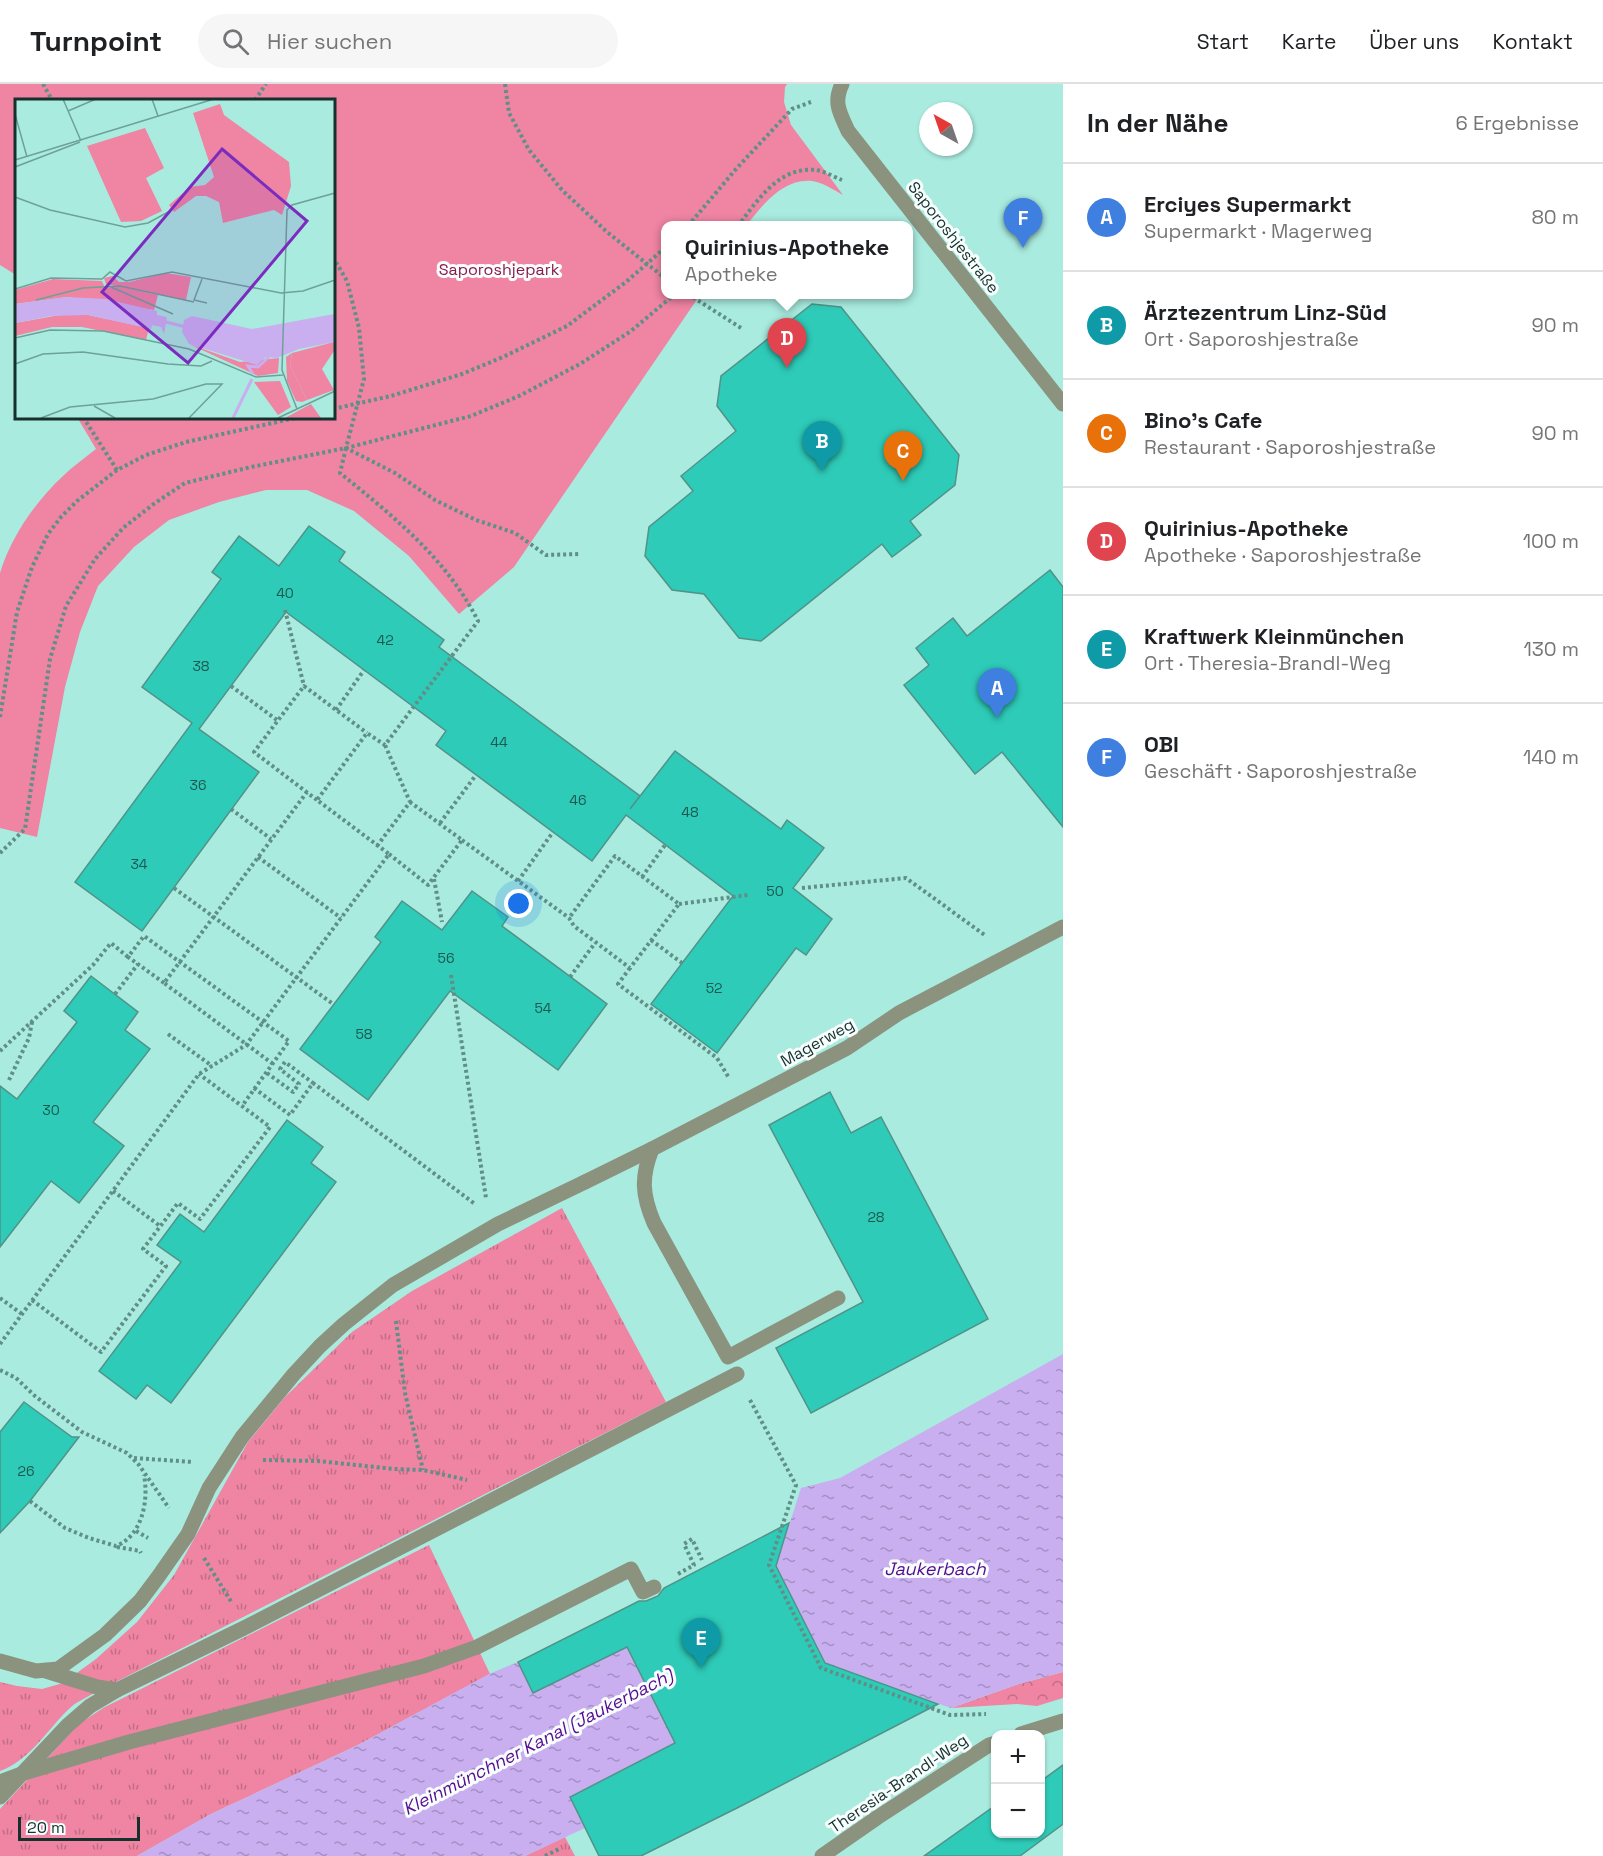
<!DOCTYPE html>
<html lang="de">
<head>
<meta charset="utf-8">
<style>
  :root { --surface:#fff; --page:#f6f6f6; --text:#202124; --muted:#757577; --line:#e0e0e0; --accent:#cb3f71 }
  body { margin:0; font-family:"Space Grotesk",sans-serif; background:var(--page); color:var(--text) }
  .controls { position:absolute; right:18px; bottom:18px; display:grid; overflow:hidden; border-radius:12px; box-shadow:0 2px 4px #0004 }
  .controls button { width:54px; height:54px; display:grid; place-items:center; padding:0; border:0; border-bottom:2px solid var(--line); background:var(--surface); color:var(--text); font:30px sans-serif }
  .compass { position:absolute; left:919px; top:18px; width:54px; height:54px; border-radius:50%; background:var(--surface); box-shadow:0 2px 4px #0004; rotate:320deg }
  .scale { position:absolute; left:18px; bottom:15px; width:122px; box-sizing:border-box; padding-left:6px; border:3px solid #16312d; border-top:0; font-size:16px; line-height:21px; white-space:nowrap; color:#16312d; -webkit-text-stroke:4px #f8fefd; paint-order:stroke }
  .you { position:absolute; left:519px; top:820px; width:21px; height:21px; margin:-15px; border:4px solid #fff; border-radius:50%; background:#1a73e8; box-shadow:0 0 0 9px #1a73e833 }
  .badge { display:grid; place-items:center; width:39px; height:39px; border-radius:50%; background:var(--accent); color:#fff; font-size:20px; font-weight:700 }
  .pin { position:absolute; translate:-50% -50px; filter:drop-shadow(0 2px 3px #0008) }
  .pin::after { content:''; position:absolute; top:32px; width:21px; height:18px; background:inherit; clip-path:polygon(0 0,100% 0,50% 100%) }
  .popup { position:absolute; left:661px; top:137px; width:252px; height:78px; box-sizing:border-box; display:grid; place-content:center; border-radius:12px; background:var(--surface); filter:drop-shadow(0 2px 4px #0005); font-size:20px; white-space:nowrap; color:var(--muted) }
  .popup b { font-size:22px; color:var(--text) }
  .popup::after { content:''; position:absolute; left:50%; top:100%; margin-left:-12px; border:12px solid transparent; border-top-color:var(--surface) }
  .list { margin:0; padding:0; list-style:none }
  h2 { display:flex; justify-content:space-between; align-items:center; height:78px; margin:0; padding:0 24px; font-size:26px }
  h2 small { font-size:20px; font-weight:400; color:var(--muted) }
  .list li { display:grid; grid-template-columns:39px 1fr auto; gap:18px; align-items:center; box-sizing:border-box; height:108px; padding:0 24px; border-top:2px solid var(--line) }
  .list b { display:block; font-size:22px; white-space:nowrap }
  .list p { margin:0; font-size:20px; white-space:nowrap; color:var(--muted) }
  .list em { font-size:20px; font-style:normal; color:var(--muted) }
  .icon { flex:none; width:33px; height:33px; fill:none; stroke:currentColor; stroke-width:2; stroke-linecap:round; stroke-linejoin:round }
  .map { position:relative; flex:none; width:1063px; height:1772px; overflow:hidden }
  header { display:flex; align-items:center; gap:36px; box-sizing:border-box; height:84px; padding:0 30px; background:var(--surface); border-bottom:2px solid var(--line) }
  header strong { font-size:28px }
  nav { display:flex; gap:33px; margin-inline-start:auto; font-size:21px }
  .search { width:420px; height:54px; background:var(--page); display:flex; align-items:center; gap:15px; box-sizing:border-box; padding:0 21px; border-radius:33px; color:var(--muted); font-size:22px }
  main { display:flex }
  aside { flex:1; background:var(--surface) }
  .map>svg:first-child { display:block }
  .grass { fill:url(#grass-tufts) }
  .forest { fill:url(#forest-crowns) }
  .green { fill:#ef84a3 }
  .water { fill:url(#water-ripples) }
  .building { fill:#2ecbb8; stroke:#529288; stroke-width:1.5 }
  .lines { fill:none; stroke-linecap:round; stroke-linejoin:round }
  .path { stroke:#608f87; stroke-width:4; stroke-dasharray:3 3; stroke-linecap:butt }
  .lane { stroke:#8b927e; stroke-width:15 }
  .street { stroke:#8b927e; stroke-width:15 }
  .labels { text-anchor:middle; stroke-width:6; stroke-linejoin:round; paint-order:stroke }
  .number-label { font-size:14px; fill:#1c5850 }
  .street-label { font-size:16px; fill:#16312d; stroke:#f8fefd }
  .park-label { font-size:16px; fill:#8b1a47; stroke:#f8fefd }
  .water-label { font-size:18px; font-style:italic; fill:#570c91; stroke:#f8fefd }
  .inset-river { fill:none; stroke:#c9aff0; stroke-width:3 }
  .inset-road { fill:none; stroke:#6ea198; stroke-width:1.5 }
  .view { fill:#7b2cbf; fill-opacity:0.15; stroke:#7b2cbf; stroke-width:3 }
  .inset-edge { fill:none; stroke:#16312d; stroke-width:3 }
</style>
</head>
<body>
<header>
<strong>Turnpoint</strong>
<div class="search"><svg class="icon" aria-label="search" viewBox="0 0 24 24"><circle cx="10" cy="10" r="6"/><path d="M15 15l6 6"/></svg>Hier suchen</div>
<nav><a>Start</a><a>Karte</a><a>Über uns</a><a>Kontakt</a></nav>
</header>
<main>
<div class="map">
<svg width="1063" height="1772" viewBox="0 0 1063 1772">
  <defs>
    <pattern id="grass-tufts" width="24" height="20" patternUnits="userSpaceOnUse" patternTransform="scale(1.5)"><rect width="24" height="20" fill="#ef84a3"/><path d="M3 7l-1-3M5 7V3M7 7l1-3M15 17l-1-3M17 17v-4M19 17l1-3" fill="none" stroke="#c16d85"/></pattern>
    <pattern id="forest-crowns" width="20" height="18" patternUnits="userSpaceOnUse" patternTransform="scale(1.5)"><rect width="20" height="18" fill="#ef84a3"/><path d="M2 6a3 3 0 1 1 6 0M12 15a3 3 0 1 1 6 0" fill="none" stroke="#c16d85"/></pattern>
    <pattern id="water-ripples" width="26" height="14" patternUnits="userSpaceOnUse" patternTransform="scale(1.5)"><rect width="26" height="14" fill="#c9aff0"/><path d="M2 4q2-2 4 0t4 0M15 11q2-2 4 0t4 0" fill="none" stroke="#a28fc3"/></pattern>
  </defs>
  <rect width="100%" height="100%" fill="#a9ebdf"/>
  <!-- grass -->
  <g class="grass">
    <path d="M562 1124 666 1318 96 1608C88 1613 78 1617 71 1623 48 1644 31 1676 0 1687V1598L17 1602 42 1605 63 1599 96 1575 137 1538 174 1491 248 1358 285 1313 352 1248 412 1207Z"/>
    <path d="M429 1461 490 1590 356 1662 211 1730 137 1772H0V1725L79 1640 103 1624Z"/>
    <path d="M565 1753 575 1772H525Z"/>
  </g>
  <!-- forest -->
  <path class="forest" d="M1063 1588V1614L1037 1622 1017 1620 951 1624 1019 1600Z"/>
  <!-- green -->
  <path class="green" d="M0 0H787L785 3 784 18 791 41 843 111C834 106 822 98 812 97 784 94 762 121 747 141L666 142V210L700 211 514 483 459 530 409 472 354 427 307 406H266L219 418 169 436 134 463 98 502 80 548 65 603 37 753 0 744V489C11 453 35 418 63 392 73 382 85 374 96 365L77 333H333V16H16V191L0 181Z"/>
  <!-- water -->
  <g class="water">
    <path d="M1063 1270V1588L1019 1600 951 1624 825 1579 776 1482 801 1404 840 1394Z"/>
    <path d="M627 1563 683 1674 651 1672 571 1712 585 1744 525 1772H137L211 1730 356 1662 489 1590 518 1578 528 1599 534 1605H541Z"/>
  </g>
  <!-- building -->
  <g class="building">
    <path d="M812 220 841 223 959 371 955 401 910 437 921 451 892 473 882 460 761 557 739 554 704 510 672 506 645 472 649 443 693 407 681 392 736 347 717 322 721 292Z"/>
    <path d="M309 442 345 468 339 477 444 556 439 563 640 712 630 725 675 667 781 745 787 736 824 764 793 804 832 835 806 871 796 864 717 969 651 920 733 812 626 731 592 777 436 661 446 647 286 528 199 645 259 688 142 847 75 798 192 639 142 603 221 495 212 488 239 452 279 482Z"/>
    <path d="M1050 486 1063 503V743L1002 668 975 690 904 601 929 581 916 564 953 534 967 552Z"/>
    <path d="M472 807 508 833 502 842 607 920 558 986 450 907 368 1016 300 965 381 858 375 853 402 817 442 846Z"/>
    <path d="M91 892 138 928 125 946 150 965 93 1038 124 1062 79 1119 51 1097 0 1163V1002L17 1015 77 938 64 927Z"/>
    <path d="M830 1008 851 1049 881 1033 988 1235 811 1329 776 1264 863 1218 769 1041Z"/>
    <path d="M287 1036 323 1063 311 1079 336 1098 171 1319 147 1301 136 1315 99 1287 181 1178 157 1161 180 1130 204 1148Z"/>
    <path d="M24 1318 72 1353H79L30 1417 0 1449V1348Z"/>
    <path d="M789 1439 776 1482 825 1579 938 1620 741 1722 641 1772H599L570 1713 675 1659 627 1563 533 1609 518 1578 639 1517H646L658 1512 664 1504Z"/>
    <path d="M1063 1681V1740L1020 1772H924L996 1721V1749H1041V1697Z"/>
  </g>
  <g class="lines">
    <!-- path -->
    <g class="path">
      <path d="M43 0 52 16"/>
      <path d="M505 0 509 29 529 66 562 106 607 148 666 195"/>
      <path d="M255 16 266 0"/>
      <path d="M688 142 736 85 792 25 811 18"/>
      <path d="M738 142C757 117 779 82 816 86 824 87 834 93 842 96"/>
      <path d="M333 173 347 197 359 244 364 295 346 364 395 389 435 416 476 436 515 449 546 471 580 470"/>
      <path d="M688 210 741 244"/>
      <path d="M333 325 391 312 462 290 503 273 567 242 626 198 666 163"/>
      <path d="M83 333 117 386"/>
      <path d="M285 526 304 602"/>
      <path d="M231 602 277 636"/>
      <path d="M336 626 364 586"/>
      <path d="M0 633 17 528 32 483 48 450 61 433 77 417 117 386 146 371 186 358 300 333"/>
      <path d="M317 716 254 668 304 602 367 649"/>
      <path d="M231 725 271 755"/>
      <path d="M440 739 476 691"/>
      <path d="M462 756 569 834 574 842 630 884 679 820 615 772 569 834"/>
      <path d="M377 762 410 718 385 661"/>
      <path d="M0 769 25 745 50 575 66 522 95 475 123 444 155 419 185 399 251 383 346 364 471 332 519 312 580 280 631 247 675 210"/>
      <path d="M389 770 428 801 462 756 410 718"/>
      <path d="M258 773 341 834"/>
      <path d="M642 793 665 761"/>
      <path d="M434 795 442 838"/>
      <path d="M518 797 553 748"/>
      <path d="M174 804 333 920"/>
      <path d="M802 804 906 794 986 852"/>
      <path d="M679 820 748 811"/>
      <path d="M651 856 682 879"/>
      <path d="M630 884 618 900 717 974 729 994"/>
      <path d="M451 891 486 1114"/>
      <path d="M570 893 595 859"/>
      <path d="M164 899 128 873 144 852 289 957 242 1022"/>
      <path d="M115 910 138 880"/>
      <path d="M168 950 212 982"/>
      <path d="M0 967 93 881 111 859 128 873"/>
      <path d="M273 980 164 899 307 708"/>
      <path d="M267 989 293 1008 299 1000 280 985 285 978 313 999"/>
      <path d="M9 996 29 954 32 938"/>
      <path d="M254 1004 290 1031 313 999 475 1120"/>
      <path d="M113 1107 160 1142"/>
      <path d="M0 1214 22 1230"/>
      <path d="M32 1216 101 1268 166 1182 143 1165 178 1119 200 1135 270 1043 199 990"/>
      <path d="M396 1237 405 1309 423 1386"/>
      <path d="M0 1260 199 990 246 961 389 770 317 716 367 649 385 661 478 537C447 475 393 432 340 389L346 364"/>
      <path d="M0 1286 16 1294 35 1312 82 1348 127 1369 139 1381 169 1424"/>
      <path d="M750 1316 796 1401 769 1481 821 1584 950 1631 986 1630"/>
      <path d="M134 1374 193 1378"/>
      <path d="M263 1376 318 1377 394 1385 423 1386 467 1396"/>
      <path d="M30 1417 65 1444 89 1454 116 1462C142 1452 149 1417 144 1391"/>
      <path d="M136 1447 148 1454"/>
      <path d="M117 1463 140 1467 141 1469"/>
      <path d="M204 1474 232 1519"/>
      <path d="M678 1490 694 1481 684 1460 692 1455 702 1476"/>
      <path d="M545 1772 561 1764"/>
    </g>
    <!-- lane -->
    <g class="lane">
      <path d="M652 1065C641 1093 642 1111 654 1139L728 1273 838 1214"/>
      <path d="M0 1577 36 1587 58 1585 105 1551 140 1517 158 1493 188 1450 209 1404 242 1353 294 1290 320 1262 344 1240 393 1201 498 1140 585 1098"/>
      <path d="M46 1587 97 1603 117 1606"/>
      <path d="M0 1698 24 1689 129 1658 424 1582 477 1563 631 1485 643 1508 654 1503"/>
      <path d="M0 1713 68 1641 90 1622 117 1606 246 1543 737 1290"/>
    </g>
    <!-- street -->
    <g class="street">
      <path d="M842 0C833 19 840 29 848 47L1063 320"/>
      <path d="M585 1098 652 1065 847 964 899 929 1063 843"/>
      <path d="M1021 1650 1063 1637"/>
      <path d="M822 1772 878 1733 989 1661 996 1659"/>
    </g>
  </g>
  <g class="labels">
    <!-- number labels -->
    <g class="number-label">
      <text x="285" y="514">40</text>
      <text x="385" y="561">42</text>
      <text x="201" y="587">38</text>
      <text x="499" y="663">44</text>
      <text x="198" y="706">36</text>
      <text x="578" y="721">46</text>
      <text x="690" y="733">48</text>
      <text x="139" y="785">34</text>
      <text x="775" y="812">50</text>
      <text x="446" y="879">56</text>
      <text x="714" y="909">52</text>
      <text x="543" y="929">54</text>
      <text x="364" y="955">58</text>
      <text x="51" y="1031">30</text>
      <text x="876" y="1138">28</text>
      <text x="26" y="1392">26</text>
    </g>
    <!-- street labels -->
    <g class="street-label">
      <text transform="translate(954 153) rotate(52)" y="6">Saporoshjestraße</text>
      <text transform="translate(817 958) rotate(-29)" y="6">Magerweg</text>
      <text transform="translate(898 1699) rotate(-34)" y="6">Theresia-Brandl-Weg</text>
    </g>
    <!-- park labels -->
    <g class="park-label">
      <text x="499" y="191">Saporoshjepark</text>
    </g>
    <!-- water labels -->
    <g class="water-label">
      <text x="935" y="1491">Jaukerbach</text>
      <text transform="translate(538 1658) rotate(-27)" y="6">Kleinmünchner Kanal (Jaukerbach)</text>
    </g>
  </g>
  <!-- overview -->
  <g transform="translate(15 15)">
    <rect width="320" height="320" fill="#a9ebdf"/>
    <path d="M130 29 149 69 131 79 147 112 126 122 106 123 72 47ZM151 174 176 178 171 201 91 185 89 179 98 177 104 183H114ZM38 180 87 182 90 189 103 187 143 196 139 211 52 198 0 205V191ZM45 216H73L134 229 131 241 67 228H37L0 237V224ZM277 254 275 266 292 301 287 303 281 302 272 282 271 258ZM265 282 276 308 263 316 239 283ZM296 305 306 319H270L294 306Z" fill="#ef84a3"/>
    <path d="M319 243V252L307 270 319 291 292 301 275 266 277 254ZM174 245 225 263 264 259 263 274 243 277Z" fill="#ef84a3"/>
    <path d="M205 5 209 16 274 63 276 87 267 116 259 111 208 124 204 103 191 97H181L159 113 154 106 175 88 190 86 199 78 178 14Z" fill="#ef84a3"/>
    <path d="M52 198 91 200 142 212V216L152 218 149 235 146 228 137 226 136 230 73 216 36 217 0 224V205ZM319 215V243L284 250 262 259 251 258 242 266 174 245 167 233 169 221 177 217 237 230Z" fill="#c9aff0"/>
    <path class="inset-river" d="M147 222 171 228M238 275 233 267 243 268 254 258M218 319 237 280"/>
    <path class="inset-road" d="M48 0 66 42M137 0 143 17M53 12 81 0M0 15 12 58M0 61 199 0M0 68 65 43M0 98 35 111 110 128 133 124 155 112M187 180 179 201 192 204M96 188 158 215M0 190 36 179 87 180 95 173 111 182 157 173 266 194 288 192 320 181M21 201 68 189 105 187 179 203M0 239 35 231 88 232 174 250 241 278 268 276M0 265 28 255 68 253 153 265 186 267 197 262M79 307 100 319M282 310 267 271 272 111 277 106 320 94M26 319 55 308 138 300 191 285H207L174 319M263 319 320 292"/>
    <path class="view" d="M207 50 292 122 173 264 87 193Z"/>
    <rect width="320" height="320" class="inset-edge"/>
  </g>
</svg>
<div class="controls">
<button>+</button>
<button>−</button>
</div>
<svg class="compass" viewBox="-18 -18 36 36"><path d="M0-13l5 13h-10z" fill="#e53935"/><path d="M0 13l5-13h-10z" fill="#757577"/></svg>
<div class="scale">20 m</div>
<div class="you"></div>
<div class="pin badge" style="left:997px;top:634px;background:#3f7fe0">A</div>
<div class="pin badge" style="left:822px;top:387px;background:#0f9aa8">B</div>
<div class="pin badge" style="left:903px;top:397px;background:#e8710a">C</div>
<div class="pin badge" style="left:787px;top:284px;background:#e0444e">D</div>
<div class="popup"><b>Quirinius-Apotheke</b>Apotheke</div>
<div class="pin badge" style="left:701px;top:1584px;background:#0f9aa8">E</div>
<div class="pin badge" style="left:1023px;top:164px;background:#3f7fe0">F</div>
</div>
<aside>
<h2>In der Nähe<small>6 Ergebnisse</small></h2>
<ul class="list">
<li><span class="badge" style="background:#3f7fe0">A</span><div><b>Erciyes Supermarkt</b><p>Supermarkt · Magerweg</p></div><em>80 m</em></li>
<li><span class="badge" style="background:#0f9aa8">B</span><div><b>Ärztezentrum Linz-Süd</b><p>Ort · Saporoshjestraße</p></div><em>90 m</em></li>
<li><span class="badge" style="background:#e8710a">C</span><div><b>Bino's Cafe</b><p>Restaurant · Saporoshjestraße</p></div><em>90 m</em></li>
<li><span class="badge" style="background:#e0444e">D</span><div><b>Quirinius-Apotheke</b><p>Apotheke · Saporoshjestraße</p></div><em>100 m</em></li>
<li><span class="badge" style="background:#0f9aa8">E</span><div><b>Kraftwerk Kleinmünchen</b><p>Ort · Theresia-Brandl-Weg</p></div><em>130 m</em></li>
<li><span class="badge" style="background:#3f7fe0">F</span><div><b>OBI</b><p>Geschäft · Saporoshjestraße</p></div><em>140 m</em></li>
</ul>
</aside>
</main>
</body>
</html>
